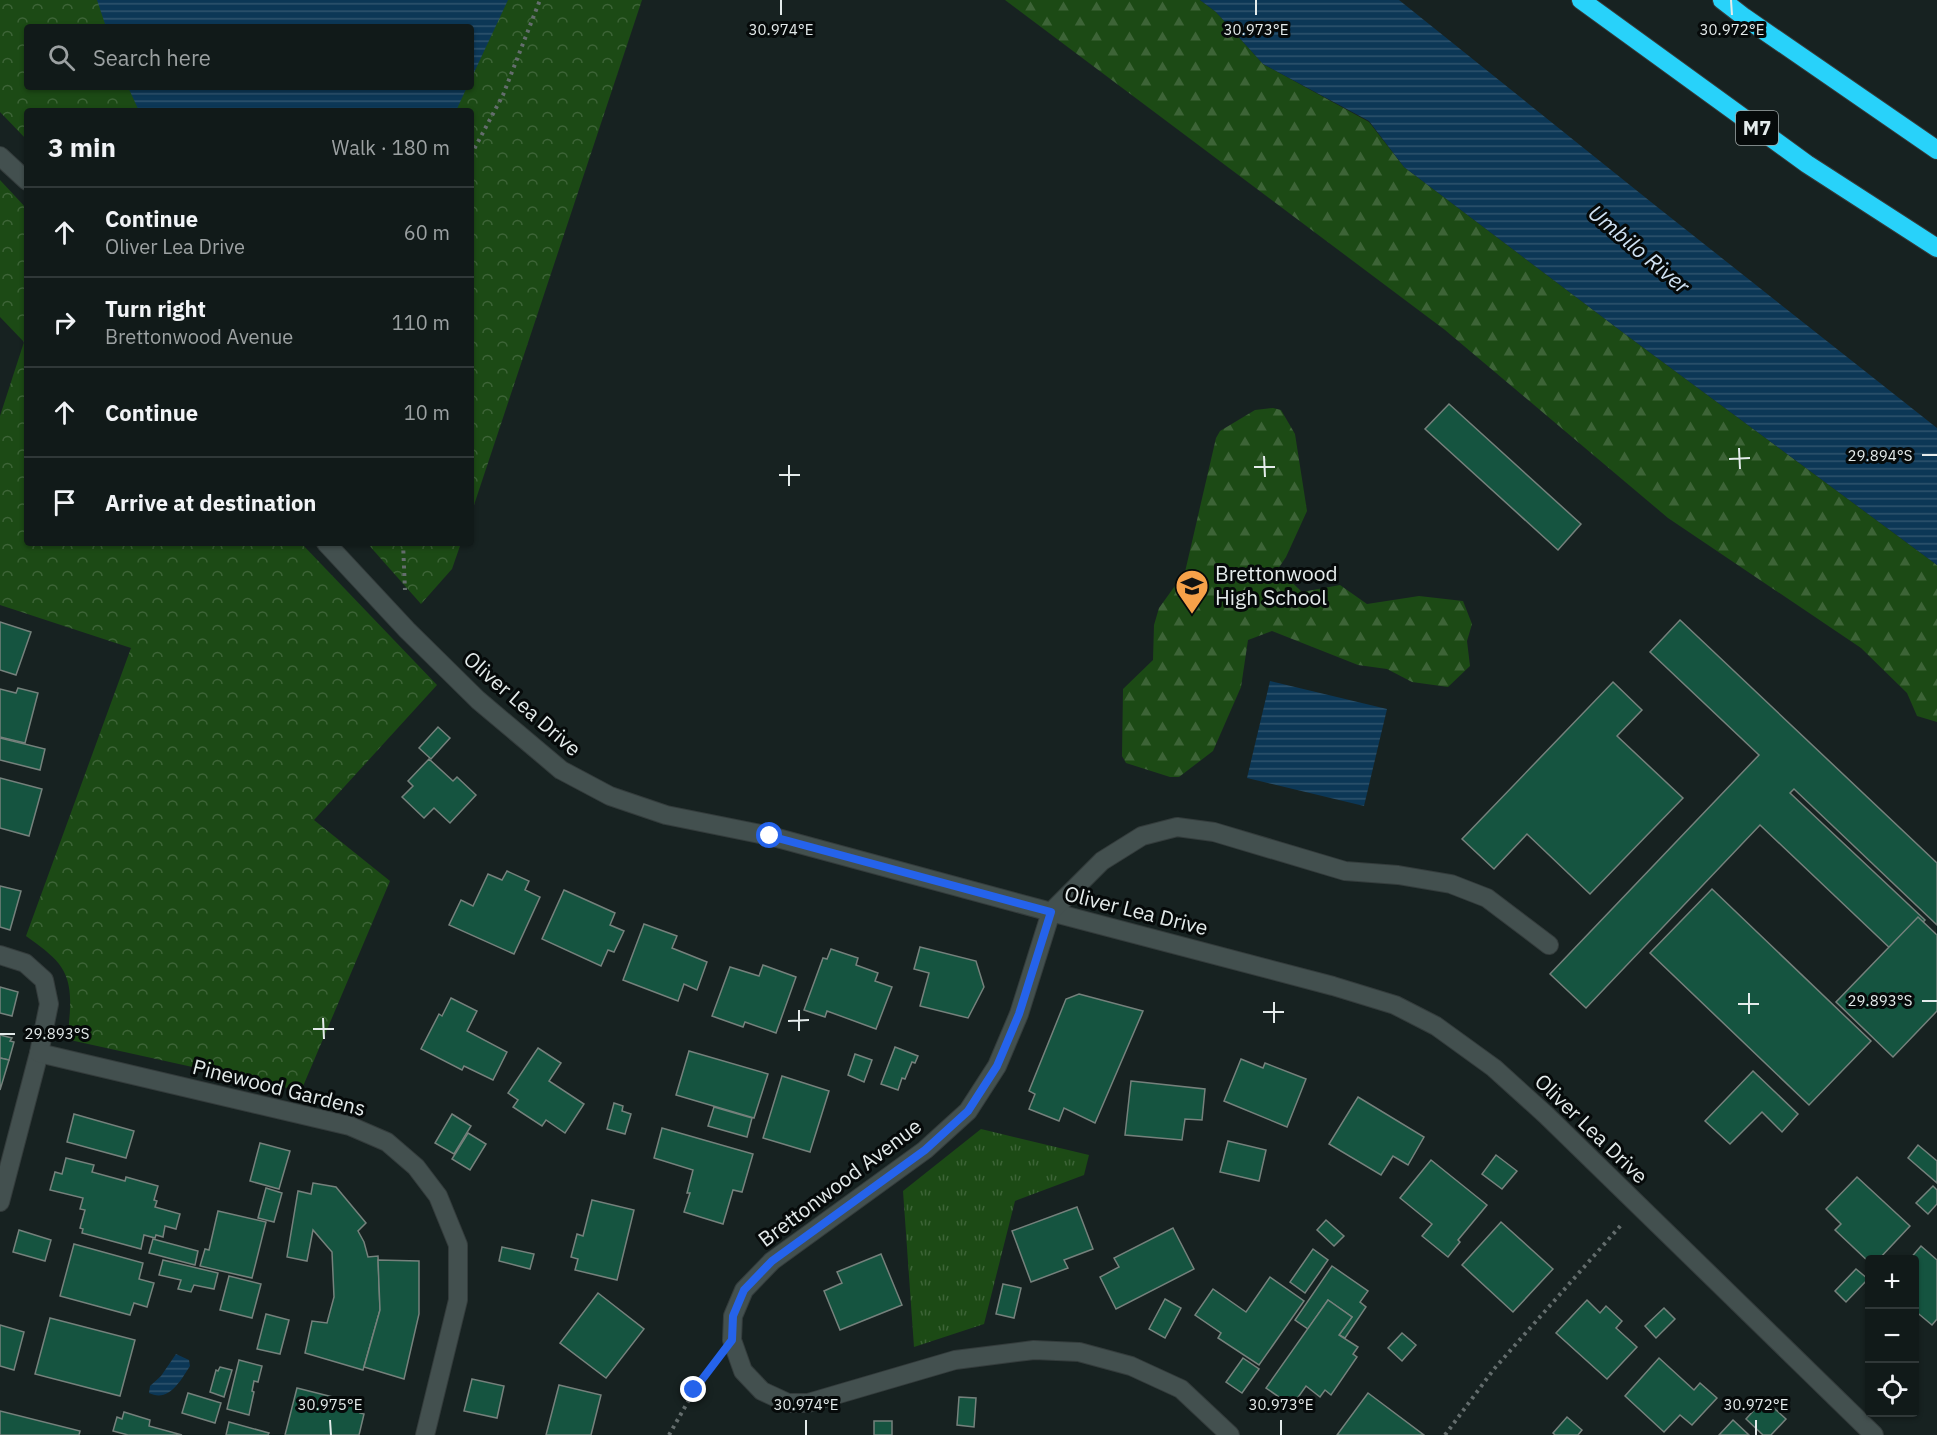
<!DOCTYPE html>
<html lang="en">
<head>
<meta charset="utf-8">
<style>
  :root { --surface:#111a19; --page:#1e2726; --text:#f1f3f6; --muted:#9ca1a2; --line:#303838 }
  body { margin:0; font-family:"IBM Plex Sans",sans-serif; background:var(--page); color:var(--text) }
  .controls { position:absolute; right:18px; bottom:18px; display:grid; overflow:hidden; border-radius:6px; box-shadow:0 2px 4px #0004 }
  .controls button { width:54px; height:54px; display:grid; place-items:center; padding:0; border:0; border-bottom:2px solid var(--line); background:var(--surface); color:var(--text); font:30px sans-serif }
  .stop { position:absolute; width:18px; height:18px; margin:-14px; border:4px solid #2563eb; border-radius:50%; background:#fff }
  .stop.end { background:#2563eb; border-color:#fff; box-shadow:0 2px 6px #0008 }
  .list { margin:0; padding:0; list-style:none }
  h2 { display:flex; justify-content:space-between; align-items:center; height:78px; margin:0; padding:0 24px; font-size:26px }
  h2 small { font-size:20px; font-weight:400; color:var(--muted) }
  .list li { display:grid; grid-template-columns:39px 1fr auto; gap:18px; align-items:center; box-sizing:border-box; height:90px; padding:0 24px; border-top:2px solid var(--line) }
  .list b { display:block; font-size:22px; white-space:nowrap }
  .list p { margin:0; font-size:20px; white-space:nowrap; color:var(--muted) }
  .list em { font-size:20px; font-style:normal; color:var(--muted) }
  .icon { flex:none; width:33px; height:33px; fill:none; stroke:currentColor; stroke-width:2; stroke-linecap:round; stroke-linejoin:round }
  .map { position:relative; flex:none; width:1937px; height:1435px; overflow:hidden }
  .search { position:absolute; background:var(--surface); box-shadow:0 2px 4px #0004; left:24px; top:24px; width:450px; height:66px; display:flex; align-items:center; gap:15px; box-sizing:border-box; padding:0 21px; border-radius:6px; color:var(--muted); font-size:22px }
  .panel { position:absolute; background:var(--surface); box-shadow:0 2px 4px #0004; left:24px; top:108px; width:450px; height:438px; border-radius:6px }
  .map>svg:first-child { display:block }
  .grass { fill:url(#grass-tufts) }
  .forest { fill:url(#forest-firs) }
  .park { fill:url(#park-crowns); fill-rule:evenodd }
  .water { fill:url(#water-rules) }
  .building { fill:#155440; stroke:#75817c; stroke-width:1.5 }
  .lines { fill:none; stroke-linecap:round; stroke-linejoin:round }
  .minor-casing { stroke:#343c3c; stroke-width:20 }
  .highway-casing { stroke:#343c3c; stroke-width:20 }
  .path { stroke:#646d6d; stroke-width:4; stroke-dasharray:3 4.5; stroke-linecap:butt }
  .minor { stroke:#43504f; stroke-width:18 }
  .highway { stroke:#28d2fa; stroke-width:18 }
  .route { stroke:#2563eb; stroke-width:8 }
  .ticks { fill:none; stroke:#e4ebeb; stroke-width:2 }
  .labels { text-anchor:middle; stroke-width:6; stroke-linejoin:round; paint-order:stroke }
  .shield { fill:#060a0a; stroke:#a1a8a8; stroke-width:1.5 }
  .shield-label { font-size:20px; font-weight:bold; fill:#e4ebeb }
  .poi-label { font-size:21px; fill:#e4ebeb; stroke:#060a0a; text-anchor:start }
  .street-label { font-size:21px; fill:#e4ebeb; stroke:#060a0a }
  .water-label { font-size:22px; font-style:italic; fill:#d0e2f3; stroke:#060a0a }
  .ticks-label { font-size:15px; text-anchor:middle; fill:#e4ebeb; stroke:#060a0a; stroke-width:6; stroke-linejoin:round; paint-order:stroke }
</style>
</head>
<body>
<div class="map">
<svg width="1937" height="1435" viewBox="0 0 1937 1435">
  <defs>
    <pattern id="grass-tufts" width="24" height="20" patternUnits="userSpaceOnUse" patternTransform="scale(1.5)"><rect width="24" height="20" fill="#1c4a15"/><path d="M3 7l-1-3M5 7V3M7 7l1-3M15 17l-1-3M17 17v-4M19 17l1-3" fill="none" stroke="#3d6437"/></pattern>
    <pattern id="forest-firs" width="22" height="20" patternUnits="userSpaceOnUse" patternTransform="scale(1.5)"><rect width="22" height="20" fill="#1c4a15"/><path d="M5 1l3.5 6h-7zM16 11l3.5 6h-7z" fill="#3d6437"/></pattern>
    <pattern id="park-crowns" width="20" height="18" patternUnits="userSpaceOnUse" patternTransform="scale(1.5)"><rect width="20" height="18" fill="#1c4a15"/><path d="M2 6a3 3 0 1 1 6 0M12 15a3 3 0 1 1 6 0" fill="none" stroke="#3d6437"/></pattern>
    <pattern id="water-rules" width="6" height="5" patternUnits="userSpaceOnUse" patternTransform="scale(1.5)"><rect width="6" height="5" fill="#0c3756"/><path d="M0 2.5h6" fill="none" stroke="#2f546e"/></pattern>
  </defs>
  <rect width="100%" height="100%" fill="#172221"/>
  <!-- grass -->
  <path class="grass" d="M981 1129 1089 1155 1084 1175 1015 1201 984 1324 914 1347 903 1191Z"/>
  <!-- forest -->
  <g class="forest">
    <path d="M1005 0H1200L1216 12 1263 64 1369 122 1404 167 1629 337 1937 565V722L1917 716 1907 693 1861 648 1668 518 1445 330Z"/>
    <path d="M1273 408 1281 410 1295 434 1307 511 1286 557 1278 569 1302 592 1340 585 1367 604 1419 596 1463 601 1472 624 1467 641 1470 666 1448 687 1412 682 1387 669 1358 665 1272 631 1248 640 1241 687 1213 751 1179 777H1170L1126 763 1122 756 1123 689 1153 660 1154 625 1159 608 1185 572 1216 438 1220 431 1255 410Z"/>
  </g>
  <!-- park -->
  <g class="park">
    <path d="M0 0H642L471 514V111H27V140L0 112ZM27 27H471V87H27Z"/>
    <path d="M0 180 27 209V543H301L437 685 314 820 390 881 301 1091 70 1040C67 1029 70 1019 70 1008 72 968 56 958 26 936L131 648 0 605V416L24 342 0 317Z"/>
    <path d="M367 543H461L452 569 421 604Z"/>
  </g>
  <!-- water -->
  <g class="water">
    <path d="M97 0H508L471 79V27H106Z"/>
    <path d="M1200 0H1399L1656 206 1937 428V565L1629 337 1404 167 1369 121 1263 64 1216 12Z"/>
    <path d="M128 87H467L456 111H139Z"/>
    <path d="M1270 681 1387 709 1364 806 1247 778Z"/>
    <path d="M176 1354 189 1360 190 1366C181 1380 169 1403 149 1393L150 1386 161 1376Z"/>
  </g>
  <!-- building -->
  <g class="building">
    <path d="M1449 404 1581 524 1558 550 1425 429Z"/>
    <path d="M1680 620 1937 863V925L1794 789 1790 793 1925 920 1894 952 1760 825 1586 1008 1550 974 1759 755 1650 652Z"/>
    <path d="M0 622 31 632 16 675 0 670Z"/>
    <path d="M1613 682 1642 710 1617 736 1683 798 1590 894 1527 834 1494 869 1462 839Z"/>
    <path d="M18 688 38 693 25 743 0 737V689L16 693Z"/>
    <path d="M438 727 450 738 431 759 419 748Z"/>
    <path d="M0 738 45 749 40 770 0 760Z"/>
    <path d="M429 759 453 781 457 777 476 795 450 823 434 808 424 818 402 797 413 786 408 781Z"/>
    <path d="M0 778 42 789 29 836 0 828Z"/>
    <path d="M507 871 529 881 525 890 540 897 514 954 449 925 461 900 473 906 488 874 502 880Z"/>
    <path d="M0 886 21 891 10 930 0 927Z"/>
    <path d="M1712 889 1871 1041 1809 1105 1650 953Z"/>
    <path d="M564 890 615 913 610 925 624 931 614 952 608 950 601 966 542 939Z"/>
    <path d="M1918 917 1937 935V1011L1893 1057 1836 1002Z"/>
    <path d="M644 924 677 936 672 948 707 962 697 990 684 984 678 1001 623 980Z"/>
    <path d="M920 947 976 961 984 987 968 1018 920 1006 929 973 914 969Z"/>
    <path d="M831 949 858 958 856 965 878 973 875 981 892 987 876 1029 827 1011 825 1017 804 1010 823 958 827 959Z"/>
    <path d="M763 965 796 977 776 1033 745 1022 743 1027 712 1016 730 967 759 976Z"/>
    <path d="M0 987 18 992 12 1016 0 1013Z"/>
    <path d="M1079 994 1143 1011 1095 1123 1064 1108 1059 1121 1029 1109 1035 1094 1029 1091 1066 999Z"/>
    <path d="M451 998 477 1011 467 1031 507 1052 493 1080 464 1066 462 1070 421 1049 439 1014 442 1016Z"/>
    <path d="M0 1035 12 1038 10 1041 14 1042 9 1060 0 1058Z"/>
    <path d="M895 1047 918 1056 915 1063 912 1062 905 1079 902 1078 898 1090 881 1084Z"/>
    <path d="M538 1048 561 1063 549 1081 584 1104 565 1133 546 1120 542 1126 513 1107 518 1100 508 1093Z"/>
    <path d="M689 1051 768 1074 754 1118 676 1095Z"/>
    <path d="M855 1054 872 1060 864 1082 848 1075Z"/>
    <path d="M0 1058 9 1060 0 1090Z"/>
    <path d="M1241 1059 1263 1068 1265 1063 1306 1079 1287 1127 1224 1101Z"/>
    <path d="M1753 1071 1798 1114 1782 1132 1762 1112 1730 1144 1705 1121Z"/>
    <path d="M782 1076 829 1091 810 1152 763 1138Z"/>
    <path d="M1131 1081 1205 1089 1202 1120 1185 1119 1182 1140 1125 1135Z"/>
    <path d="M1358 1097 1424 1137 1408 1165 1393 1156 1381 1175 1329 1144Z"/>
    <path d="M614 1103 623 1106 622 1111 631 1114 625 1134 607 1129Z"/>
    <path d="M714 1107 752 1118 747 1137 708 1126Z"/>
    <path d="M74 1114 134 1131 126 1158 67 1142Z"/>
    <path d="M452 1114 471 1126 454 1154 435 1143Z"/>
    <path d="M662 1128 753 1154 742 1192 733 1190 723 1224 684 1212 690 1193H687L693 1170 654 1158Z"/>
    <path d="M468 1133 486 1144 470 1170 452 1159Z"/>
    <path d="M1228 1141 1266 1150 1259 1181 1220 1172Z"/>
    <path d="M260 1143 290 1151 279 1189 250 1181Z"/>
    <path d="M1918 1145 1937 1161V1183L1908 1158Z"/>
    <path d="M1496 1155 1517 1171 1502 1189 1482 1174Z"/>
    <path d="M66 1158 94 1165 92 1172 125 1181 126 1177 158 1186 154 1200 157 1201 155 1207 180 1214 176 1229 165 1226 163 1237 156 1235 155 1238 144 1235 141 1249 82 1233 83 1229 80 1228 85 1210 80 1209 83 1198 50 1190 55 1172 62 1174Z"/>
    <path d="M1431 1160 1487 1205 1458 1240 1460 1242 1448 1257 1422 1236 1432 1224 1400 1198Z"/>
    <path d="M1857 1177 1910 1226 1878 1260H1870V1263L1835 1230 1841 1224 1826 1209Z"/>
    <path d="M313 1183 336 1187 366 1223 358 1231 364 1242 368 1257 378 1256 380 1310 363 1370 305 1353 312 1321 327 1323 334 1297 332 1252 313 1230 307 1261 287 1257 298 1191 311 1194Z"/>
    <path d="M1933 1186 1937 1190V1204L1928 1214 1916 1203Z"/>
    <path d="M266 1188 282 1193 274 1222 258 1218Z"/>
    <path d="M592 1200 634 1210 617 1280 575 1270 578 1259 571 1257 577 1234 583 1236Z"/>
    <path d="M1077 1207 1093 1249 1064 1260 1068 1268 1031 1282 1012 1231Z"/>
    <path d="M218 1211 266 1222 252 1278 200 1266 205 1249 209 1250Z"/>
    <path d="M1326 1220 1344 1236 1334 1246 1317 1230Z"/>
    <path d="M1501 1222 1553 1269 1513 1312 1462 1265Z"/>
    <path d="M1173 1228 1194 1269 1116 1309 1100 1277 1119 1267 1114 1258Z"/>
    <path d="M19 1230 51 1240 45 1261 13 1252Z"/>
    <path d="M153 1239 198 1251 195 1265 149 1253Z"/>
    <path d="M74 1244 143 1263 139 1279 154 1283 147 1307 134 1303 130 1315 60 1296Z"/>
    <path d="M1921 1246 1937 1260V1319L1932 1325 1914 1310V1260H1909Z"/>
    <path d="M502 1247 534 1254 530 1269 499 1261Z"/>
    <path d="M1313 1249 1328 1260 1305 1293 1290 1282Z"/>
    <path d="M881 1254 902 1305 840 1330 824 1291 842 1283 837 1272Z"/>
    <path d="M163 1260 218 1273 214 1289 194 1285 191 1292 178 1289 181 1280 159 1275Z"/>
    <path d="M378 1260 419 1261V1314L404 1379 364 1367 380 1310Z"/>
    <path d="M1332 1266 1368 1291 1360 1302 1366 1307 1345 1338 1339 1335 1352 1317 1328 1300 1308 1329 1295 1320Z"/>
    <path d="M1856 1269 1868 1279 1846 1302 1835 1291Z"/>
    <path d="M229 1276 261 1284 252 1318 220 1310Z"/>
    <path d="M1270 1277 1304 1301 1259 1365 1218 1338 1221 1333 1195 1315 1213 1289 1246 1312Z"/>
    <path d="M1003 1284 1021 1288 1014 1318 996 1314Z"/>
    <path d="M598 1293 644 1329 606 1378 560 1343Z"/>
    <path d="M1165 1299 1181 1308 1165 1338 1149 1329Z"/>
    <path d="M1328 1300 1352 1317 1339 1335 1358 1347 1353 1354 1357 1357 1331 1395 1325 1390 1320 1397 1306 1386 1292 1406 1266 1388Z"/>
    <path d="M1587 1300 1600 1313 1606 1306 1622 1321 1616 1328 1637 1347 1607 1379 1556 1333Z"/>
    <path d="M1664 1308 1675 1319 1656 1338 1645 1326Z"/>
    <path d="M266 1314 289 1320 280 1354 257 1349Z"/>
    <path d="M50 1318 135 1340 120 1396 35 1374Z"/>
    <path d="M0 1325 24 1332 14 1370 0 1366Z"/>
    <path d="M1402 1333 1416 1345 1402 1361 1388 1348Z"/>
    <path d="M1243 1358 1259 1369 1242 1393 1226 1382Z"/>
    <path d="M1659 1358 1694 1390 1700 1383 1717 1398 1692 1425 1680 1415 1664 1432 1625 1396Z"/>
    <path d="M239 1360 262 1366 258 1382 254 1381 252 1391 254 1392 249 1415 227 1409Z"/>
    <path d="M220 1367 232 1370 224 1397 210 1392 216 1370 218 1371Z"/>
    <path d="M472 1379 504 1386 497 1418 464 1411Z"/>
    <path d="M559 1385 601 1395 591 1435H546Z"/>
    <path d="M297 1388 345 1400 344 1404 362 1408 360 1413 364 1414 359 1435H285Z"/>
    <path d="M188 1393 221 1403 215 1423 182 1413Z"/>
    <path d="M1368 1393 1424 1435H1337Z"/>
    <path d="M959 1397 976 1398 974 1427 957 1425Z"/>
    <path d="M1764 1399 1786 1419 1771 1435H1763L1746 1419Z"/>
    <path d="M0 1411 80 1431 79 1435H0Z"/>
    <path d="M124 1412 150 1420 149 1426 182 1435H128L113 1431 117 1417 122 1419Z"/>
    <path d="M1567 1417 1582 1430 1578 1435H1555L1553 1433Z"/>
    <path d="M1733 1420 1749 1435H1719Z"/>
    <rect x="874" y="1421" width="18" height="14"/>
    <path d="M229 1422 269 1433 268 1435H226Z"/>
  </g>
  <g class="lines">
    <!-- minor casing -->
    <g class="minor-casing">
      <g id="minor">
        <path d="M0 156 27 181"/>
        <path d="M326 543 407 630 478 700 561 770 610 796 666 815 770 836 1051 912 1333 986 1395 1005 1436 1026 1494 1068 1546 1115 1874 1435"/>
        <path d="M0 955 25 963 44 980 49 1004 39 1053 0 1202"/>
        <path d="M39 1053 350 1126 387 1142 416 1167 438 1196 458 1245V1300L425 1435"/>
        <path d="M1230 1435 1181 1389 1131 1366 1079 1352 1034 1350 955 1360 808 1403H788L762 1391 743 1371 732 1340 733 1316 744 1290 772 1261 925 1150 968 1111 997 1066 1019 1014 1051 912 1102 861 1142 836 1177 827 1214 832 1345 871 1398 875 1451 884 1487 898 1549 945"/>
      </g>
    </g>
    <!-- highway casing -->
    <g class="highway-casing">
      <g id="highway">
        <path d="M1581 0 1807 164 1937 248"/>
        <path d="M1722 0 1744 17 1937 150"/>
      </g>
    </g>
    <!-- path -->
    <g class="path">
      <path d="M471 155 503 95 540 0"/>
      <path d="M403 543 405 590"/>
      <path d="M669 1435 694 1391 713 1365"/>
      <path d="M1445 1435 1494 1369 1622 1224"/>
    </g>
    <!-- minor -->
    <use href="#minor" class="minor"/>
    <!-- highway -->
    <use href="#highway" class="highway"/>
  </g>
  <g class="lines">
    <!-- route -->
    <path class="route" d="M694 1390 732 1340 733 1316 744 1290 772 1261 925 1150 968 1111 997 1066 1019 1014 1051 912 770 836"/>
  </g>
  <!-- ticks -->
  <path class="ticks" d="M781 0V15M1256 0V15M1731 0 1732 15M1739 448 1740 469M1922 455H1937M1264 456 1265 477M1729 459 1750 458M789 465V486M1254 467H1275M779 475H800M1749 993V1014M1922 1001H1937M1274 1002V1023M1738 1004H1759M799 1010V1031M1263 1012H1284M323 1018 324 1039M788 1021 809 1020M313 1029H334M0 1034H15M330 1420 331 1435M806 1420V1435M1281 1420V1435M1756 1420V1435"/>
  <!-- icons -->
  <defs>
    <g id="school-pin" transform="scale(1.725)"><path d="M0 17L-7.5 6A9.5 9.5 0 1 1 7.5 6Z" fill="#f7a149" stroke="#060a0a"/><path d="M0-5L7-2L0 1L-7-2ZM-4 1L0 2.5L4 1V4Q0 6-4 4Z" fill="#111"/></g>
  </defs>
  <g fill-rule="evenodd">
    <use href="#school-pin" x="1192" y="586"/>
  </g>
  <g class="labels">
    <!-- shield labels -->
    <rect class="shield" x="1736" y="111" width="42" height="34" rx="4.5"/>
    <g class="shield-label">
      <text x="1757" y="135">M7</text>
    </g>
    <!-- poi labels -->
    <g class="poi-label">
      <text x="1215" y="581">Brettonwood<tspan x="1215" dy="24">High School</tspan></text>
    </g>
    <!-- street labels -->
    <g class="street-label">
      <text transform="translate(522 704) rotate(41)" y="7">Oliver Lea Drive</text>
      <text transform="translate(1136 911) rotate(14)" y="7">Oliver Lea Drive</text>
      <text transform="translate(279 1088) rotate(14)" y="7">Pinewood Gardens</text>
      <text transform="translate(1591 1129) rotate(44)" y="7">Oliver Lea Drive</text>
      <text transform="translate(840 1183) rotate(-37)" y="7">Brettonwood Avenue</text>
    </g>
    <!-- water labels -->
    <g class="water-label">
      <text transform="translate(1639 249) rotate(40)" y="8">Umbilo River</text>
    </g>
  </g>
  <g class="ticks-label">
    <text x="781" y="35">30.974°E</text>
    <text x="1256" y="35">30.973°E</text>
    <text x="1732" y="35">30.972°E</text>
    <text x="1880" y="461">29.894°S</text>
    <text x="1880" y="1006">29.893°S</text>
    <text x="57" y="1039">29.893°S</text>
    <text x="330" y="1410">30.975°E</text>
    <text x="806" y="1410">30.974°E</text>
    <text x="1281" y="1410">30.973°E</text>
    <text x="1756" y="1410">30.972°E</text>
  </g>
</svg>
<div class="controls">
<button>+</button>
<button>−</button>
<button><svg class="icon" aria-label="locate" viewBox="0 0 24 24"><circle cx="12" cy="12" r="6"/><path d="M12 2v4M12 18v4M2 12h4M18 12h4"/></svg></button>
</div>
<div class="stop" style="left:770px;top:836px"></div>
<div class="stop end" style="left:694px;top:1390px"></div>
<div class="search"><svg class="icon" aria-label="search" viewBox="0 0 24 24"><circle cx="10" cy="10" r="6"/><path d="M15 15l6 6"/></svg>Search here</div>
<section class="panel">
<h2>3 min<small>Walk · 180 m</small></h2>
<ul class="list">
<li><svg class="icon" aria-label="ahead" viewBox="0 0 24 24"><path d="M12 20V5M6 11l6-6 6 6"/></svg><div><b>Continue</b><p>Oliver Lea Drive</p></div><em>60 m</em></li>
<li><svg class="icon" aria-label="right" viewBox="0 0 24 24"><path d="M7 20v-9h11M14 6l5 5-5 5"/></svg><div><b>Turn right</b><p>Brettonwood Avenue</p></div><em>110 m</em></li>
<li><svg class="icon" aria-label="ahead" viewBox="0 0 24 24"><path d="M12 20V5M6 11l6-6 6 6"/></svg><div><b>Continue</b></div><em>10 m</em></li>
<li><svg class="icon" aria-label="arrive" viewBox="0 0 24 24"><path d="M6 21V4h12l-3 4 3 4H6"/></svg><div><b>Arrive at destination</b></div></li>
</ul>
</section>
</div>
</body>
</html>
